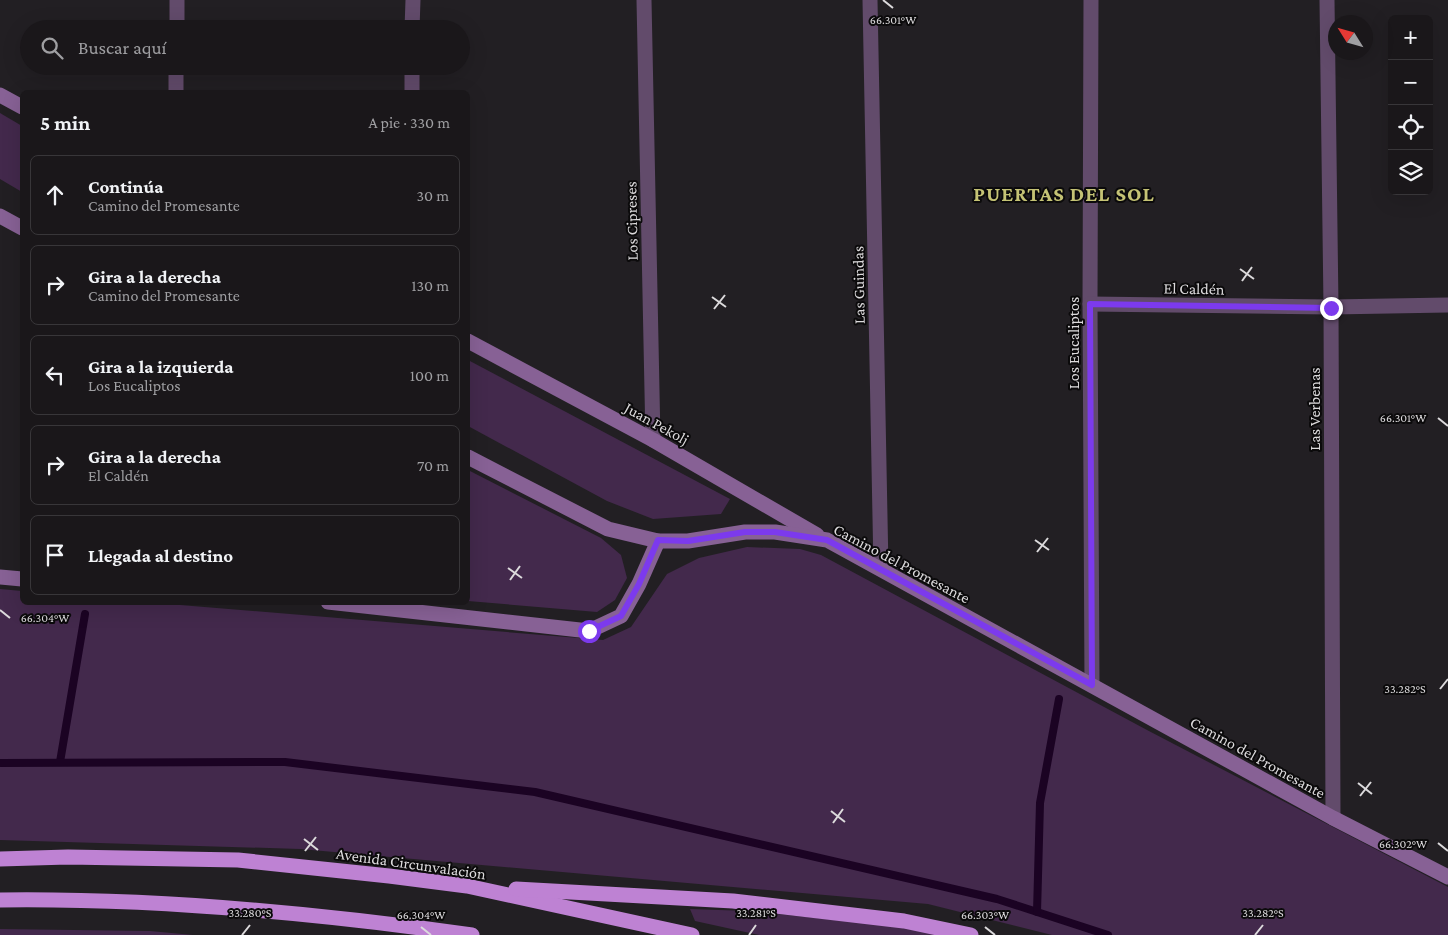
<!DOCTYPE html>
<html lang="es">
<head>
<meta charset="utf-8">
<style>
  :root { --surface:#1a171a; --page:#232023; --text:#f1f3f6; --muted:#9f9fa2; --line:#383639 }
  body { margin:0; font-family:"Crimson Pro",serif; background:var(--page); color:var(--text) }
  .controls { position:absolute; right:15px; top:15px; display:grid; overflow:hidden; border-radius:8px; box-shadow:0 5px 20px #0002 }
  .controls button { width:45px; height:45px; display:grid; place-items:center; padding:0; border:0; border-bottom:1px solid var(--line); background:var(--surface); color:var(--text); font:25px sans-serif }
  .compass { position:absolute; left:1328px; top:15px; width:45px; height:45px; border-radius:50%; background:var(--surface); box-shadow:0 5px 20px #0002; rotate:307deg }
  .stop { position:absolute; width:15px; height:15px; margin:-11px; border:4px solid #7c3aed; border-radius:50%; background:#fff }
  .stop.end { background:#7c3aed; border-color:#fff; box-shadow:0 1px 5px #0008 }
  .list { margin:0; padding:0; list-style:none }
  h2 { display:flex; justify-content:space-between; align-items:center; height:65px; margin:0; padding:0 20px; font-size:21px }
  h2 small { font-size:16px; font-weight:400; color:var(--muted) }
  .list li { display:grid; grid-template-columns:32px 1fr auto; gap:15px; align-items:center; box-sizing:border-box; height:80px; margin:0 10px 10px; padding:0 10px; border:1px solid var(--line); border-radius:8px }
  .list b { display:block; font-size:19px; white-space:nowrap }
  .list p { margin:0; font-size:16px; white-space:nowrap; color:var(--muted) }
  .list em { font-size:16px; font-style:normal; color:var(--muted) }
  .icon { flex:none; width:28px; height:28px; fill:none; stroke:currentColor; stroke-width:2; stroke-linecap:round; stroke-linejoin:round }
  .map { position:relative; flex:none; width:1448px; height:935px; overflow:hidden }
  .search { position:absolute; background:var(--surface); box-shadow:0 5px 20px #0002; left:20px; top:20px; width:450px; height:55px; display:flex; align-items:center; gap:12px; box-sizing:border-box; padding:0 18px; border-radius:28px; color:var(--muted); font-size:19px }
  .panel { position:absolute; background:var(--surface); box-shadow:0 5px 20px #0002; left:20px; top:90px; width:450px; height:515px; border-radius:8px }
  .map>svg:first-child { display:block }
  .green { fill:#43294c }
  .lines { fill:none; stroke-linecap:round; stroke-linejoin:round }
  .stream { stroke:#1b0323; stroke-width:8 }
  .street { stroke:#624b6b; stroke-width:15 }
  .secondary { stroke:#876195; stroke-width:15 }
  .highway { stroke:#be82d3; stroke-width:15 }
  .route { stroke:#7c3aed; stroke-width:6 }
  .ticks { fill:none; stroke:#dcdadc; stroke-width:2 }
  .labels { text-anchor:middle; stroke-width:4; stroke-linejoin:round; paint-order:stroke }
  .street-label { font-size:16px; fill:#dcdadc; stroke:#0b0a0b }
  .district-label { font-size:21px; font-weight:bold; letter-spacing:1px; fill:#c5c375; stroke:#0b0a0b }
  .ticks-label { font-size:12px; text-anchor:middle; fill:#dcdadc; stroke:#0b0a0b; stroke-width:4; stroke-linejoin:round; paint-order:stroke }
</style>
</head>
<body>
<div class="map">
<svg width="1448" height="935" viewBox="0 0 1448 935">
  <rect width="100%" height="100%" fill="#221f23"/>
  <!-- green -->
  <g class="green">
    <path d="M0 113 22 126V192L0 179Z"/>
    <path d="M468 360 730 499 721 514 653 519 607 501 468 426Z"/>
    <path d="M468 470 601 538 621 555 627 578 615 600 597 612 468 601Z"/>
    <path d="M747 547 800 549 821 555 1147 730 1448 887V935H1052L928 904 300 849 0 840V589L22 591V602L156 603 603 640 631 627 667 574 699 558Z"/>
    <path d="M690 909 748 911 905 927 943 935H759L695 921Z"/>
    <path d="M0 929 150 931 193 935H0Z"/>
  </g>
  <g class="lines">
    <!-- stream -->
    <g class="stream">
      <path d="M60 762 85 614"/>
      <path d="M0 763 285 762 535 792 997 899 1108 935"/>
      <path d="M1037 912 1040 803 1059 699"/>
    </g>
    <!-- street -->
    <g class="street">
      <path d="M644 0 653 440"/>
      <path d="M870 0 881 569"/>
      <path d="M1091 0 1090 304 1092 685"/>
      <path d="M1327 0 1331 307 1333 818"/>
      <path d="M177 29V0"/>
      <path d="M412 29 413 0"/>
      <path d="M176 92V66"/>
      <path d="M412 92V66"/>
      <path d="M1090 304 1331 307 1448 305"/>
    </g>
    <!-- secondary -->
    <g class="secondary">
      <path d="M0 95 22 107"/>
      <path d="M0 216 22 228"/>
      <path d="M468 341 653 440 817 535"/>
      <path d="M468 457 608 529 658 541H688L745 532H775L827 540 1333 818 1448 877"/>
      <path d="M0 577 22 579"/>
      <path d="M328 602 589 631 621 616 639 584 658 541"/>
    </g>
    <!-- highway -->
    <g class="highway">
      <path d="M0 859 68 857 238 860 389 876 467 886 692 935"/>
      <path d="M516 889 733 901 904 921 971 935"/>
      <path d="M0 900C158 898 316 913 472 935"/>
    </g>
  </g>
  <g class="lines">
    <!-- route -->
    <path class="route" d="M589 631 621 616 639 584 658 540 688 541 745 532H775L827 540 1092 685 1090 304 1331 308"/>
  </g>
  <!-- ticks -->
  <path class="ticks" d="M883 0 893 8M1240 269 1254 279M1242 281 1252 267M712 297 726 307M714 309 725 295M1438 418 1448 426M1035 540 1049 550M1037 552 1048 538M508 568 522 578M510 580 520 566M0 610 10 618M1440 689 1448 679M1358 783 1372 794M1360 796 1371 782M831 811 845 822M833 823 843 809M304 839 318 850M1438 843 1448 851M305 851 316 837M421 927 431 935M985 927 995 935M242 935 250 925M749 935 756 925M1255 935 1263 925"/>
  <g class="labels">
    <!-- street labels -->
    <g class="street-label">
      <text transform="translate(631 221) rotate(-91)" y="6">Los Cipreses</text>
      <text transform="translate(858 285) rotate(-91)" y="6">Las Guindas</text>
      <text transform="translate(1194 288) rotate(1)" y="6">El Caldén</text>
      <text transform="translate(1073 343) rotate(-90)" y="6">Los Eucaliptos</text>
      <text transform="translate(1314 409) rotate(-90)" y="6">Las Verbenas</text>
      <text transform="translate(657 423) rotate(29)" y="6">Juan Pekolj</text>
      <text transform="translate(902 563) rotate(28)" y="6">Camino del Promesante</text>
      <text transform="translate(1258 757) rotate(29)" y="6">Camino del Promesante</text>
      <text transform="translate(411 863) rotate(8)" y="6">Avenida Circunvalación</text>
    </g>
    <!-- district labels -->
    <g class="district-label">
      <text x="1064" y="201">PUERTAS DEL SOL</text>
    </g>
  </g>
  <g class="ticks-label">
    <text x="893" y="24">66.301°W</text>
    <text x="1403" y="422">66.301°W</text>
    <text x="45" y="622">66.304°W</text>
    <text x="1405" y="693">33.282°S</text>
    <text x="1403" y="848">66.302°W</text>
    <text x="250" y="917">33.280°S</text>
    <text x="756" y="917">33.281°S</text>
    <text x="1263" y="917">33.282°S</text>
    <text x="421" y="919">66.304°W</text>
    <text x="985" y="919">66.303°W</text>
  </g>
</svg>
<div class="controls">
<button>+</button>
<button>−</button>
<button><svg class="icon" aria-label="locate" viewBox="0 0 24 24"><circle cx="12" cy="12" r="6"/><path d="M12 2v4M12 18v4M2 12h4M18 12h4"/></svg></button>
<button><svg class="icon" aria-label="layers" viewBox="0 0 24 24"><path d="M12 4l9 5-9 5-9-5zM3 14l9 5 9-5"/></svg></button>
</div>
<svg class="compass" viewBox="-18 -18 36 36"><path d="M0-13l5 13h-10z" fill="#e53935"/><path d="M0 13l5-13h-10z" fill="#9f9fa2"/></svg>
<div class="stop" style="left:589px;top:631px"></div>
<div class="stop end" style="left:1331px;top:308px"></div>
<div class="search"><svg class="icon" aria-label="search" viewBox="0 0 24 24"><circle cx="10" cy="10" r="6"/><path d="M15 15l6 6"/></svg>Buscar aquí</div>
<section class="panel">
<h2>5 min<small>A pie · 330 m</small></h2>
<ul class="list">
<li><svg class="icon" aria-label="ahead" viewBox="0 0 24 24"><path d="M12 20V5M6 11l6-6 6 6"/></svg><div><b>Continúa</b><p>Camino del Promesante</p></div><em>30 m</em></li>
<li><svg class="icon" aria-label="right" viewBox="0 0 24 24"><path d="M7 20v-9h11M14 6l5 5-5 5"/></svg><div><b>Gira a la derecha</b><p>Camino del Promesante</p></div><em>130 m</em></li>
<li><svg class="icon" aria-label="left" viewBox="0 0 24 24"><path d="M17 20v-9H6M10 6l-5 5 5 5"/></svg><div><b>Gira a la izquierda</b><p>Los Eucaliptos</p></div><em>100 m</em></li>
<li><svg class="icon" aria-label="right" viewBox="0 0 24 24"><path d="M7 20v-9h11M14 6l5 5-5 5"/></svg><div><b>Gira a la derecha</b><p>El Caldén</p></div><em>70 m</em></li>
<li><svg class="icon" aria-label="arrive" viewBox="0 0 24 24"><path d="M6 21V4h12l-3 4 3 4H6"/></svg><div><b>Llegada al destino</b></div></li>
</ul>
</section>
</div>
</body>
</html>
